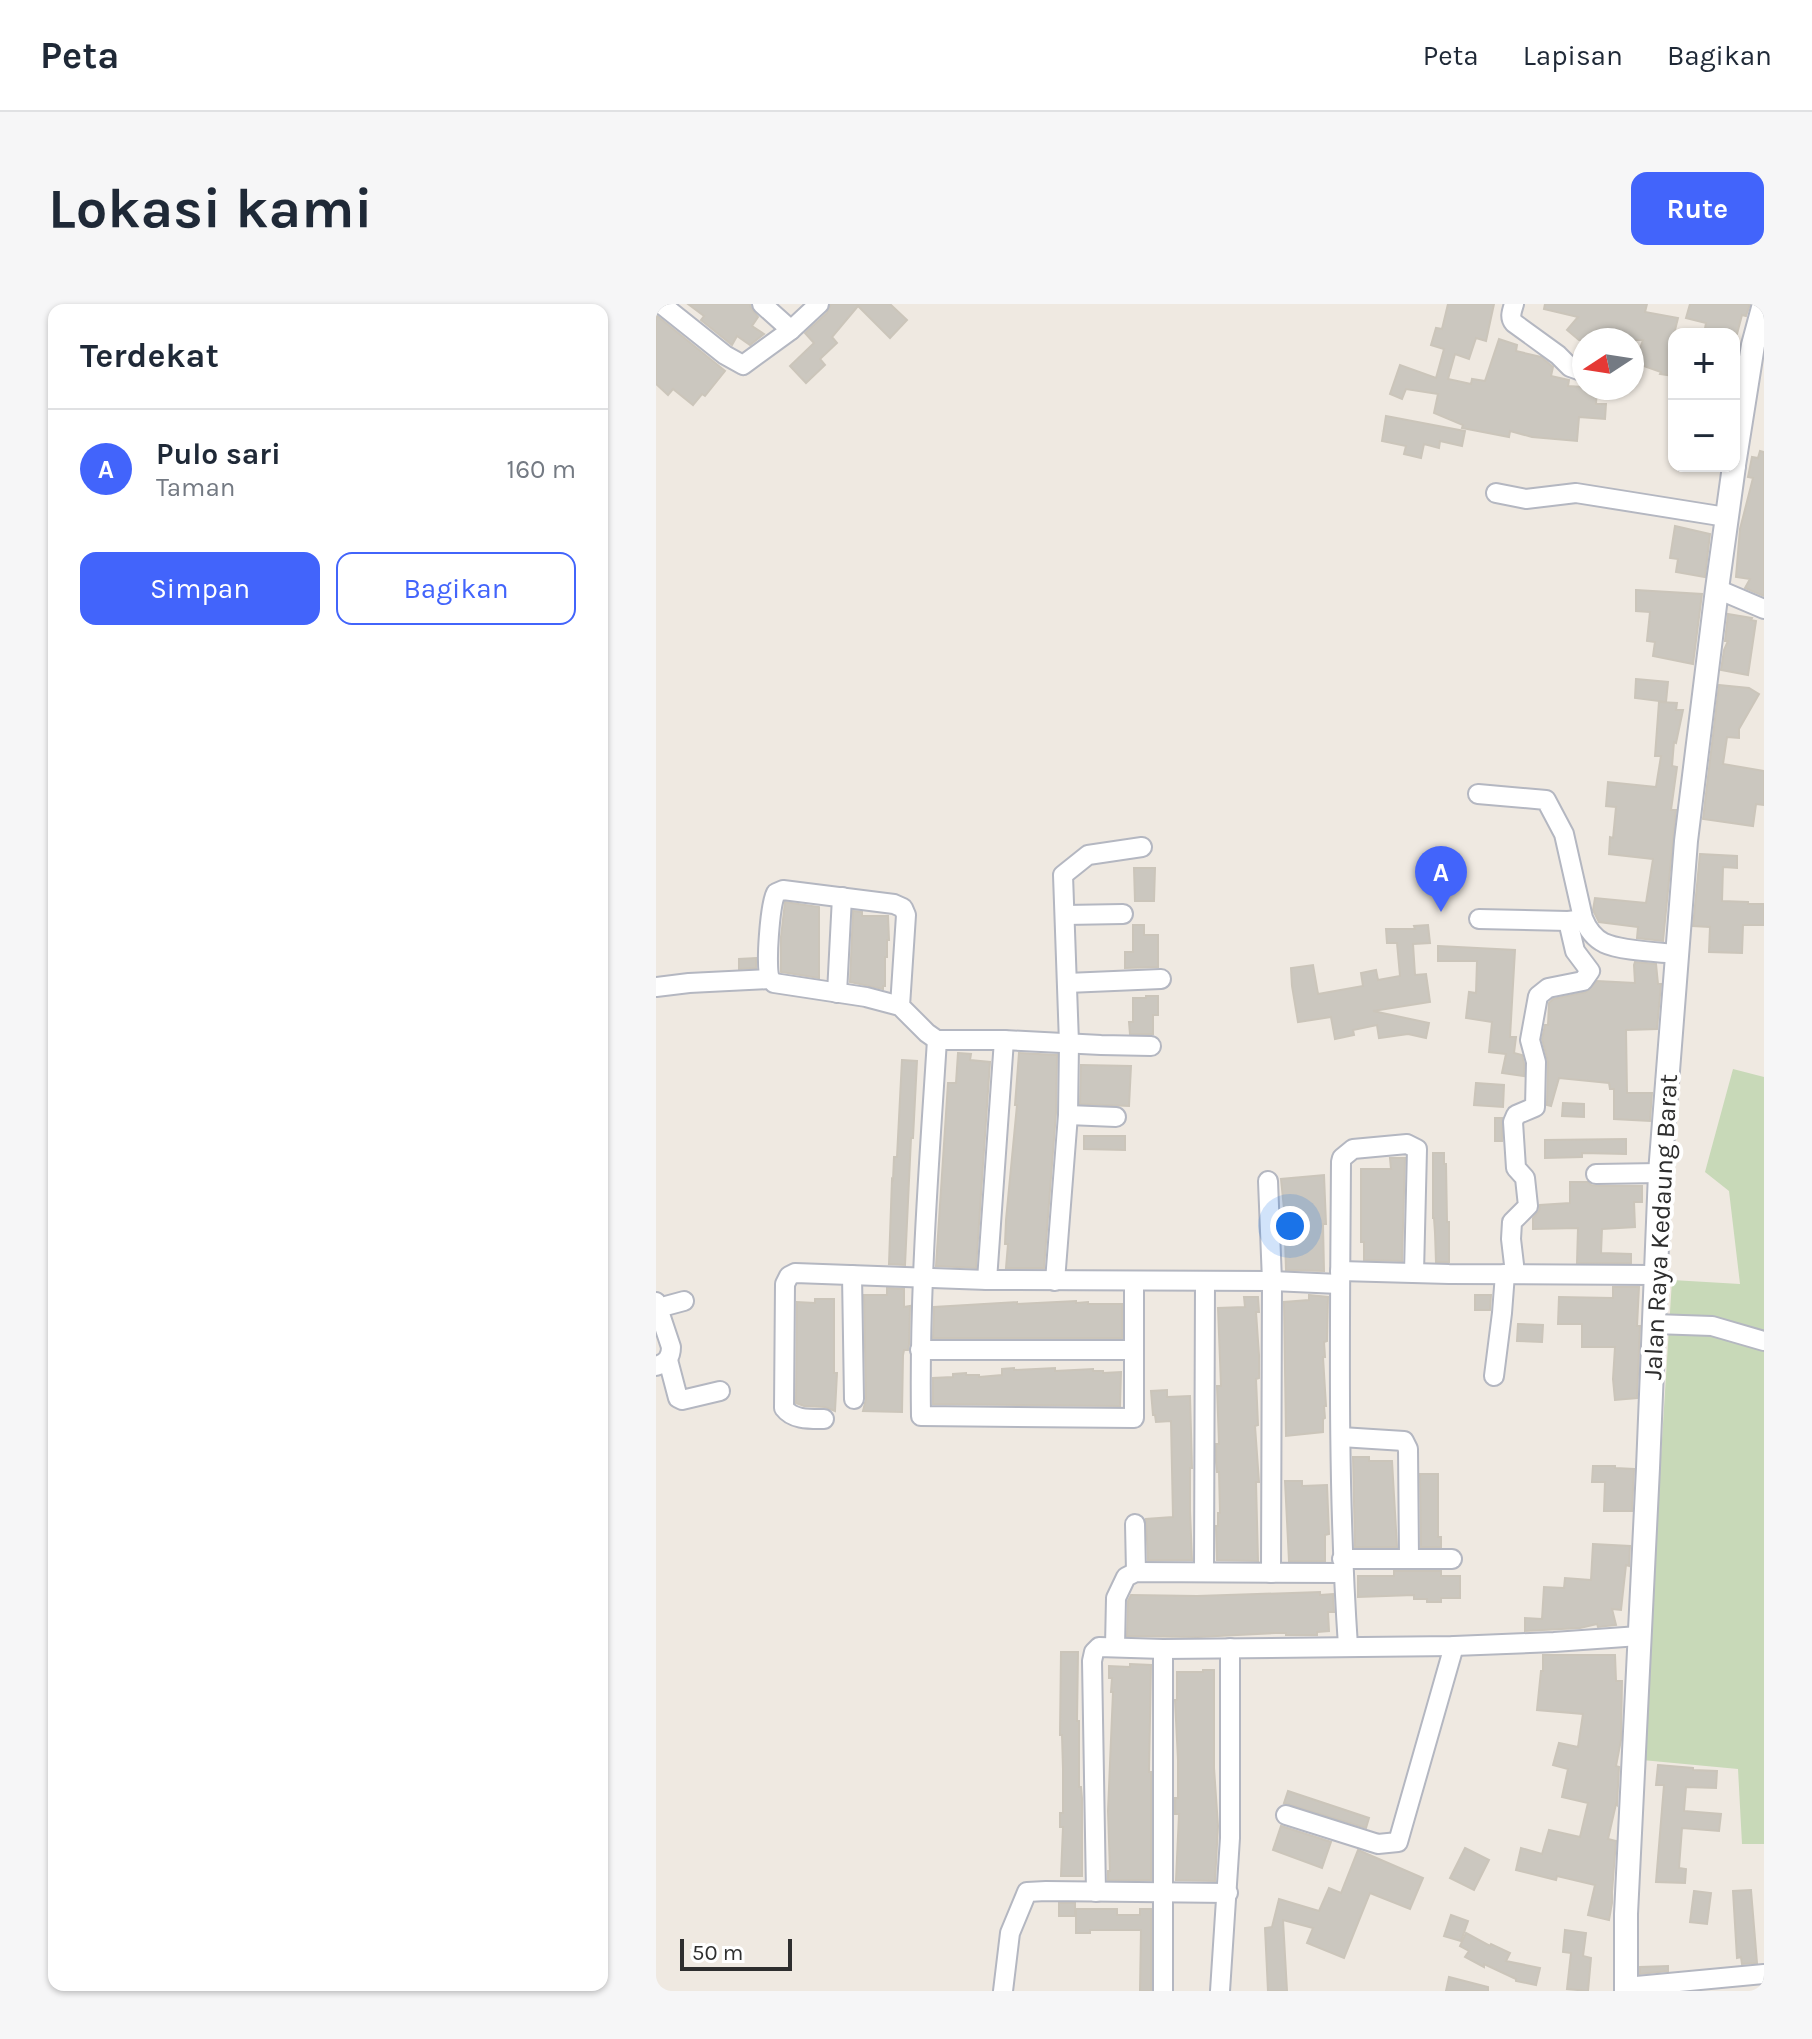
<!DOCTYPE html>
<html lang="id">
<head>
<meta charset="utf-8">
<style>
  :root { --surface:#fff; --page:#f6f6f7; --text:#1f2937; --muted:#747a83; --line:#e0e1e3; --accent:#4264fb }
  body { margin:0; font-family:Karla,sans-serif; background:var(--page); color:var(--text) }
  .controls { position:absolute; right:24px; top:24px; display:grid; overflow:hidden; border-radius:16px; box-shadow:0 2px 6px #0004 }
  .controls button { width:72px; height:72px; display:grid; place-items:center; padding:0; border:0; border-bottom:2px solid var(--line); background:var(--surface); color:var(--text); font:40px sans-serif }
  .compass { position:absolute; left:916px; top:24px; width:72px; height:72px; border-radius:50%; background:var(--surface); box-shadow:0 2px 6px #0004; rotate:258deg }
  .scale { position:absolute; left:24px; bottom:20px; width:112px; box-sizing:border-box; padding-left:8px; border:4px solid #2e2e2e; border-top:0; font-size:22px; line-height:28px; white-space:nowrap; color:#2e2e2e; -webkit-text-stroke:6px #fff; paint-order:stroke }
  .you { position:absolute; left:634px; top:922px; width:28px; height:28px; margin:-20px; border:6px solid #fff; border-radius:50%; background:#1a73e8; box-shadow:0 0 0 12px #1a73e833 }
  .badge { display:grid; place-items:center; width:52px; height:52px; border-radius:50%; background:var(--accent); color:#fff; font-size:26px; font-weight:700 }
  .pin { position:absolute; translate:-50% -66px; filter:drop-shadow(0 2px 4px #0008) }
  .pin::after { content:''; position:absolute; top:42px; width:28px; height:24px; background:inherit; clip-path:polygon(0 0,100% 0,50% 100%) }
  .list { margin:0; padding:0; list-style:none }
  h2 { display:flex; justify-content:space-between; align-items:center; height:104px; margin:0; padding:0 32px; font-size:34px }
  h2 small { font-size:26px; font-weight:400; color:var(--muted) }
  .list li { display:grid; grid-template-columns:52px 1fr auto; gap:24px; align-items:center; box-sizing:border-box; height:120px; padding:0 32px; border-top:2px solid var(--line) }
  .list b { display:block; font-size:30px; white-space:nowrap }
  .list p { margin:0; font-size:26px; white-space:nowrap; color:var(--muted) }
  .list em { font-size:26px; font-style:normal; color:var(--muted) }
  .actions { display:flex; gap:16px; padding:24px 32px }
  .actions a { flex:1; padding:18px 0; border:2px solid var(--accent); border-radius:16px; text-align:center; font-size:28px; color:var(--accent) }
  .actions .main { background:var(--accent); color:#fff }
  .map { position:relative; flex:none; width:1108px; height:1687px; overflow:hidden; border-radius:16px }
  header { display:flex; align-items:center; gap:48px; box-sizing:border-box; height:112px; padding:0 40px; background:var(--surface); border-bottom:2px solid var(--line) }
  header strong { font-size:38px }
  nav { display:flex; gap:44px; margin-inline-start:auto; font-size:28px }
  .intro { display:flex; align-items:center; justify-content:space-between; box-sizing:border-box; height:192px; padding:0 48px }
  h1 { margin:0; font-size:56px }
  .button { padding:20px 36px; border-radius:16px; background:var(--accent); color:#fff; font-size:28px; font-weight:700 }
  main { display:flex; gap:48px; padding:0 48px }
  aside { flex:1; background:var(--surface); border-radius:16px; box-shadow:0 2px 6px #0004 }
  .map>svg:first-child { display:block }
  .cemetery { fill:#c8d9b8 }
  .building { fill:#cbc7bf; stroke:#cbc5ba; stroke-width:2 }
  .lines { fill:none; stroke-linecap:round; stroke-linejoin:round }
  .minor-casing { stroke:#b4b7c1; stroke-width:22 }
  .tertiary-casing { stroke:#b4b7c1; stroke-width:26 }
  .minor { stroke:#fff; stroke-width:18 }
  .tertiary { stroke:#fff; stroke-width:22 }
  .labels { text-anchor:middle; stroke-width:8; stroke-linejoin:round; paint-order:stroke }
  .street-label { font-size:26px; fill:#2e2e2e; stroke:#fff }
</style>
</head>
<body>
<header>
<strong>Peta</strong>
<nav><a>Peta</a><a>Lapisan</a><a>Bagikan</a></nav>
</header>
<div class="intro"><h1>Lokasi kami</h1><a class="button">Rute</a></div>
<main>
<aside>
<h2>Terdekat<small></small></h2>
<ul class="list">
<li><span class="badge">A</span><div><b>Pulo sari</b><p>Taman</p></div><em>160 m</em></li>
</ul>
<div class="actions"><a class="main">Simpan</a><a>Bagikan</a></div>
</aside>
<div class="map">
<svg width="1108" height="1687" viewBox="0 0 1108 1687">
  <rect width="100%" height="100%" fill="#efe9e1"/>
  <!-- cemetery -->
  <path class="cemetery" d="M1077 765 1108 773V1540H1086L1082 1465 986 1456 1016 976 1084 980 1073 887 1049 868Z"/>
  <!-- building -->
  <g class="building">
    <path d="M32 0H94L95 4 102 13 96 22 108 30 94 41 81 32 76 41 45 16 48 12Z"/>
    <path d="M175 0H234L251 16 234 34 202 2 176 33 181 39 164 55 169 61 150 79 134 62 158 39 149 29 171 9Z"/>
    <path d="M792 0H838L830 37 820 34 813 55 799 50 792 75 815 80 816 75 829 77 843 35 861 41 860 47 885 53 897 63 895 72 913 76 912 82 941 84 940 100H950L949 115 923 113 921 137 876 133 854 127 853 133 806 124 807 121 778 109 782 90 750 85 746 95 734 90 744 61 780 74 788 45 775 41 780 24 786 25Z"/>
    <path d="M889 0H991L989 8 1022 14 1018 30V72L1004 70 1005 68 979 59 987 36H923L911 26 922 13 888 5Z"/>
    <path d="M1034 0H1094L1090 12 1086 11 1081 30H1048L1050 19 1030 14Z"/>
    <path d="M0 11 69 67 49 92 46 90 37 101 17 85 12 91 0 80Z"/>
    <path d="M730 112 809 127 806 142 784 137 783 144 768 140 765 154 748 150 750 142 726 137Z"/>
    <path d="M1104 147 1108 148V292L1089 284 1094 275 1080 273 1084 225 1097 174 1092 173 1096 153 1102 154Z"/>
    <path d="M1019 222 1054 230 1049 273 1020 268 1022 255 1014 254Z"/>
    <path d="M980 286 1046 290 1037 360 997 352 999 338 991 337 994 308 980 307Z"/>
    <path d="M1072 310 1096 314 1095 316 1100 317 1092 371 1065 366 1068 346 1072 337H1069Z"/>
    <path d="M980 375 1012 378 1010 398 979 394Z"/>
    <path d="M1063 381 1093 384 1103 390 1083 425V434L1071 433 1067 460 1108 467V501L1100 500 1097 522 1047 515Z"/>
    <path d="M1003 398 1021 399 1020 406H1027L1020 439 1018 438 1016 462 1021 463 1015 506H1020L1007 637 981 634 982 623 943 618 937 606 939 594 990 599 997 555 953 550 954 533 957 534 960 503 950 502 952 478 1000 483 1005 452H999Z"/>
    <path d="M1044 550 1081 552V564L1067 563 1066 597 1092 598V600H1108V621H1087L1086 649 1053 648 1054 623 1037 622Z"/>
    <path d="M478 564H499L498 597H479Z"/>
    <path d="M780 567 798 569 795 589 778 586Z"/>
    <path d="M129 598 163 603V674L125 668V633Z"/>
    <path d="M197 607 206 608V612H232L233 636H231V653H229V682H227V685L194 678Z"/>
    <path d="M477 621H488V631H502V663L469 664V648H477Z"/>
    <path d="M772 621 774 639 757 640 759 671 770 670 774 698 717 707 773 719 770 734 752 730 723 734 721 721 697 726 698 731 679 735 675 713 642 718 636 682 635 664 657 661 662 690 707 682 705 669 720 666 722 676 744 672 741 639H731L730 625H759L758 622Z"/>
    <path d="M782 642 859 646 854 733H860L858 749 866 751 868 759V772L846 769 850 750 833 748 836 718 810 714 813 688 820 689 821 657H782Z"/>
    <path d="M100 654V664L83 665V655Z"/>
    <path d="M979 658 1000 660 1002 680H1005L1001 725 970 726 971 789H996L994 817 958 815V785H954L953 779 903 774 895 802 891 801 892 758 886 735 889 721H892L893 699 897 695 930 688 941 677 979 679 978 661Z"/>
    <path d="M490 692H502V711H497V730H474L473 718H477V694H490Z"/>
    <path d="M302 749 315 750 314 756 334 758 320 964 280 962 292 779H300Z"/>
    <path d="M363 749 401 751 400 809 388 964H350L352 940H349L350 916 361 801H359Z"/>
    <path d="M246 756 261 757 257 834H255L249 961 233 960 236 875 237 876 238 853H241Z"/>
    <path d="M425 761 475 762 473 802 424 800Z"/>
    <path d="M820 779 848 781 847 803 818 801Z"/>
    <path d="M907 799 928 800V813L906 812Z"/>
    <rect x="839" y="814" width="7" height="23"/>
    <path d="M428 832H469V846L428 845Z"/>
    <path d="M970 835V850L926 849V853L889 854V836Z"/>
    <path d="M777 849H788V860H790L791 918H793V958H780L779 929 778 914H777Z"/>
    <path d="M734 854H749L746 957 708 956V938H705V865H735Z"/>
    <path d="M668 871 670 920H667L668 967 630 966 628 905 625 875Z"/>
    <path d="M914 878H932L935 881 945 882H986V898H978L979 923 946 925 945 949 975 950V959H921L922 924 877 925V914L883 907 884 901 914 899Z"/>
    <path d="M957 983H983L981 1022H984L981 1094 959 1096 957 1075 959 1043H926V1020H902L903 993 957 994Z"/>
    <path d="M231 984 248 985V1003L254 1002 253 1041 252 1046H248L247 1051 246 1108 207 1107 210 1095 208 991H231Z"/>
    <path d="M653 991 672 993 671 1037 668 1038 669 1053H667L670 1102H668L669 1114 667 1115V1128L630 1132 628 998 653 996Z"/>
    <path d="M819 991H835L834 1006H819Z"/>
    <path d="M588 993H602L603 1008H600L603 1051V1074L600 1075 602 1121 599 1122 603 1178H600L602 1257 561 1256 560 1222H562V1209H564L563 1168H561L560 1158V1140H563L561 1082H565L562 1004 589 1003Z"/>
    <path d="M159 995H178V1069H181L179 1107 169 1103 148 1102 140 1099 141 998 159 999Z"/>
    <path d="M420 997V999L432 998V1000H466V1034H277L278 1003 361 998V1000Z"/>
    <path d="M862 1020 887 1021 886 1038 861 1037Z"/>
    <path d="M358 1064V1066L399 1064V1067L437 1065V1067H447V1069L465 1068 464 1102 277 1100V1074L297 1073V1070L310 1069V1071H323V1073L346 1071V1065Z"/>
    <path d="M511 1086V1093L534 1092 536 1164H534V1207L536 1256H492L490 1215 517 1213 515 1117 500 1118 499 1111H497L495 1087Z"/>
    <path d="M697 1153H713V1157H736L741 1243H699Z"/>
    <path d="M937 1162H959V1164L978 1165 976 1207H948L949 1178H936Z"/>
    <path d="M764 1170H782V1233H785V1243H765Z"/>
    <path d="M629 1177H646V1182L671 1181 673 1230 669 1231V1257H633Z"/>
    <path d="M937 1240 974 1242 973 1262 970 1261 965 1306 956 1305 960 1321 942 1323 941 1320 924 1324 869 1327V1314L886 1315 888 1283 908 1284 909 1274 935 1276Z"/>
    <path d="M738 1267H785V1272H804V1294H785V1298H771V1295H758V1291L702 1293V1272H738Z"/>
    <path d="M664 1288V1291L677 1290 678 1308H672L673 1327 661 1328V1331H630V1329H619L542 1333 471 1332 472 1297 475 1291 541 1292Z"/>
    <path d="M405 1348H422L421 1417H423V1483H425L426 1494V1572H405L407 1523H404V1509H407V1465L406 1431H404Z"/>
    <path d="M887 1351H959L960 1377H966L965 1436 960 1462 963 1463 961 1501 960 1500 952 1535 960 1537 956 1588V1599L953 1616 932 1611 939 1581 901 1572 900 1576 860 1566 865 1544 886 1550 893 1526 924 1533 932 1499 906 1493 912 1465 897 1461 903 1439 922 1443 927 1410 881 1406 885 1367H887Z"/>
    <path d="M474 1360 495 1361 493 1468H495V1576H452V1567H454L452 1507 457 1388H455L456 1374H453V1362L474 1363Z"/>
    <path d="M547 1366H558V1464L562 1522 559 1577 520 1576 523 1510H519V1494H522V1456L519 1396H521V1368H547Z"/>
    <path d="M1002 1461 1037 1464V1466L1061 1467 1060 1484 1030 1483 1028 1507 1065 1510 1063 1527 1026 1524 1023 1564 1030 1565 1029 1579 1000 1578 1008 1481H1000Z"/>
    <path d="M632 1487 713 1514 710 1524 628 1499Z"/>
    <path d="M625 1522 675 1538 666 1564 617 1546Z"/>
    <path d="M809 1544 833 1556 818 1586 794 1574Z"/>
    <path d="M702 1546 767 1574 754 1605 714 1589 688 1654 651 1639 657 1624 627 1616 631 1687H612L609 1624 616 1623 623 1595 663 1607 673 1584 685 1589Z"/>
    <path d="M1095 1586 1101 1659 1086 1660 1085 1653 1081 1654 1077 1587Z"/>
    <path d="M1038 1587 1055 1589 1051 1620 1034 1618Z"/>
    <rect x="403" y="1599" width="16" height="13"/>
    <path d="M420 1605H461V1611H484V1605H495V1687H484L485 1626H434V1629H420Z"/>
    <path d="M795 1611 812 1617 805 1637 788 1632Z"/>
    <path d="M909 1626 930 1629 927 1652 935 1654 932 1687 911 1685 915 1649 907 1648Z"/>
    <path d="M810 1629 834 1642 835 1640 854 1649 850 1657 884 1664 880 1681 860 1677V1675L828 1660V1663L809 1653 813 1647 804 1642Z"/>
    <path d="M1012 1662V1667L984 1670V1663Z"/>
    <path d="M793 1673 832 1683V1687H790Z"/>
  </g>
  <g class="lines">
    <!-- minor casing -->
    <g class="minor-casing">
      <g id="minor">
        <path d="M5 0 69 51 87 61 135 26 163 0"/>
        <path d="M106 0 135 26"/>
        <path d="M858 0C856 7 853 13 858 19L902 51 914 63 928 68"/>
        <path d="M840 189 870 195 920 189 1070 213"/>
        <path d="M1061 285 1108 305"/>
        <path d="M822 490 890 496 908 530 927 614C931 624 938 634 948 639 965 647 1001 648 1020 650"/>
        <path d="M409 611 467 610"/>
        <path d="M823 615 912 617 921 616"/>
        <path d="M411 679 505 675"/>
        <path d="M0 683 33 679 114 675"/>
        <path d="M181 689 186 593"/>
        <path d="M244 702 250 611 247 604 238 600 127 586 120 589C114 600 109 664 114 674 115 676 117 677 118 679L210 693 244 702 271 729 281 736H348L445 741 495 742"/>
        <path d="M281 736C273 861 263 987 265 1112L478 1114V977"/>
        <path d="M412 811 460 813"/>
        <path d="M940 870 1004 869"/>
        <path d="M612 877 616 977 615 1269"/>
        <path d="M684 967 793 970 999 971"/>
        <path d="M859 969 855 935 856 918 872 902 869 874 860 864 857 818 860 811 879 803 880 758 874 736 882 692 892 684 927 677 934 667 919 647 912 617"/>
        <path d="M196 971 198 1095"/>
        <path d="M331 976 348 736"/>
        <path d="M399 977 412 811 413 739 407 571 432 551 486 543"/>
        <path d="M0 998 2 1004 28 997"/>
        <path d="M998 1020 1056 1022 1108 1037"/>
        <path d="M264 1046H477"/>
        <path d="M12 1056 22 1094 26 1096 64 1087"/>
        <path d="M0 1062C10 1059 15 1054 15 1043L2 1004"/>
        <path d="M838 1072 846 1009 849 970"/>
        <path d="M168 1115C154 1115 137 1116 128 1104L129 980 133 972 139 969 331 976 616 977 683 980"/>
        <path d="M685 1133 748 1137 752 1145 753 1254"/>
        <path d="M479 1220 480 1268"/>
        <path d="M686 1255H796"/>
        <path d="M548 1268 549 977"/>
        <path d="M459 1342 460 1294 470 1273 480 1268 687 1269"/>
        <path d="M692 1342C681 1181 684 1020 685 858L686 854 697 845 751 840 761 845 758 969"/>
        <path d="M630 1511 722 1540 742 1538 798 1342"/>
        <path d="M440 1588 436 1357 438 1348 443 1343 507 1345 798 1342 898 1338 983 1332"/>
        <path d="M970 1683 1108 1670"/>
        <path d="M347 1687 354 1629 371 1588 390 1587 572 1589"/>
        <path d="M507 1687V1345"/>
        <path d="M564 1687 574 1534V1344"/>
      </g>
    </g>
    <!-- tertiary casing -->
    <g class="tertiary-casing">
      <g id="tertiary">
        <path d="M1078 161 1097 41 1108 0"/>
        <path d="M970 1687V1610L992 1164 1004 869 1030 537 1061 285 1078 162"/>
      </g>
    </g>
    <!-- minor -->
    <use href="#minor" class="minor"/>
    <!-- tertiary -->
    <use href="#tertiary" class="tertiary"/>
  </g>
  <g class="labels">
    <!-- street labels -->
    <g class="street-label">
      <text transform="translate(1004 923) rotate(-87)" y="9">Jalan Raya Kedaung Barat</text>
    </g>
  </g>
</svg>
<div class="controls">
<button>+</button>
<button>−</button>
</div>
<svg class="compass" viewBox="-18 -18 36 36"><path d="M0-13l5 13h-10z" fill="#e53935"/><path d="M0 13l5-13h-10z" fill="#747a83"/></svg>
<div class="scale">50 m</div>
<div class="you"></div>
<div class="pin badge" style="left:785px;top:608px">A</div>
</div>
</main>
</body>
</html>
